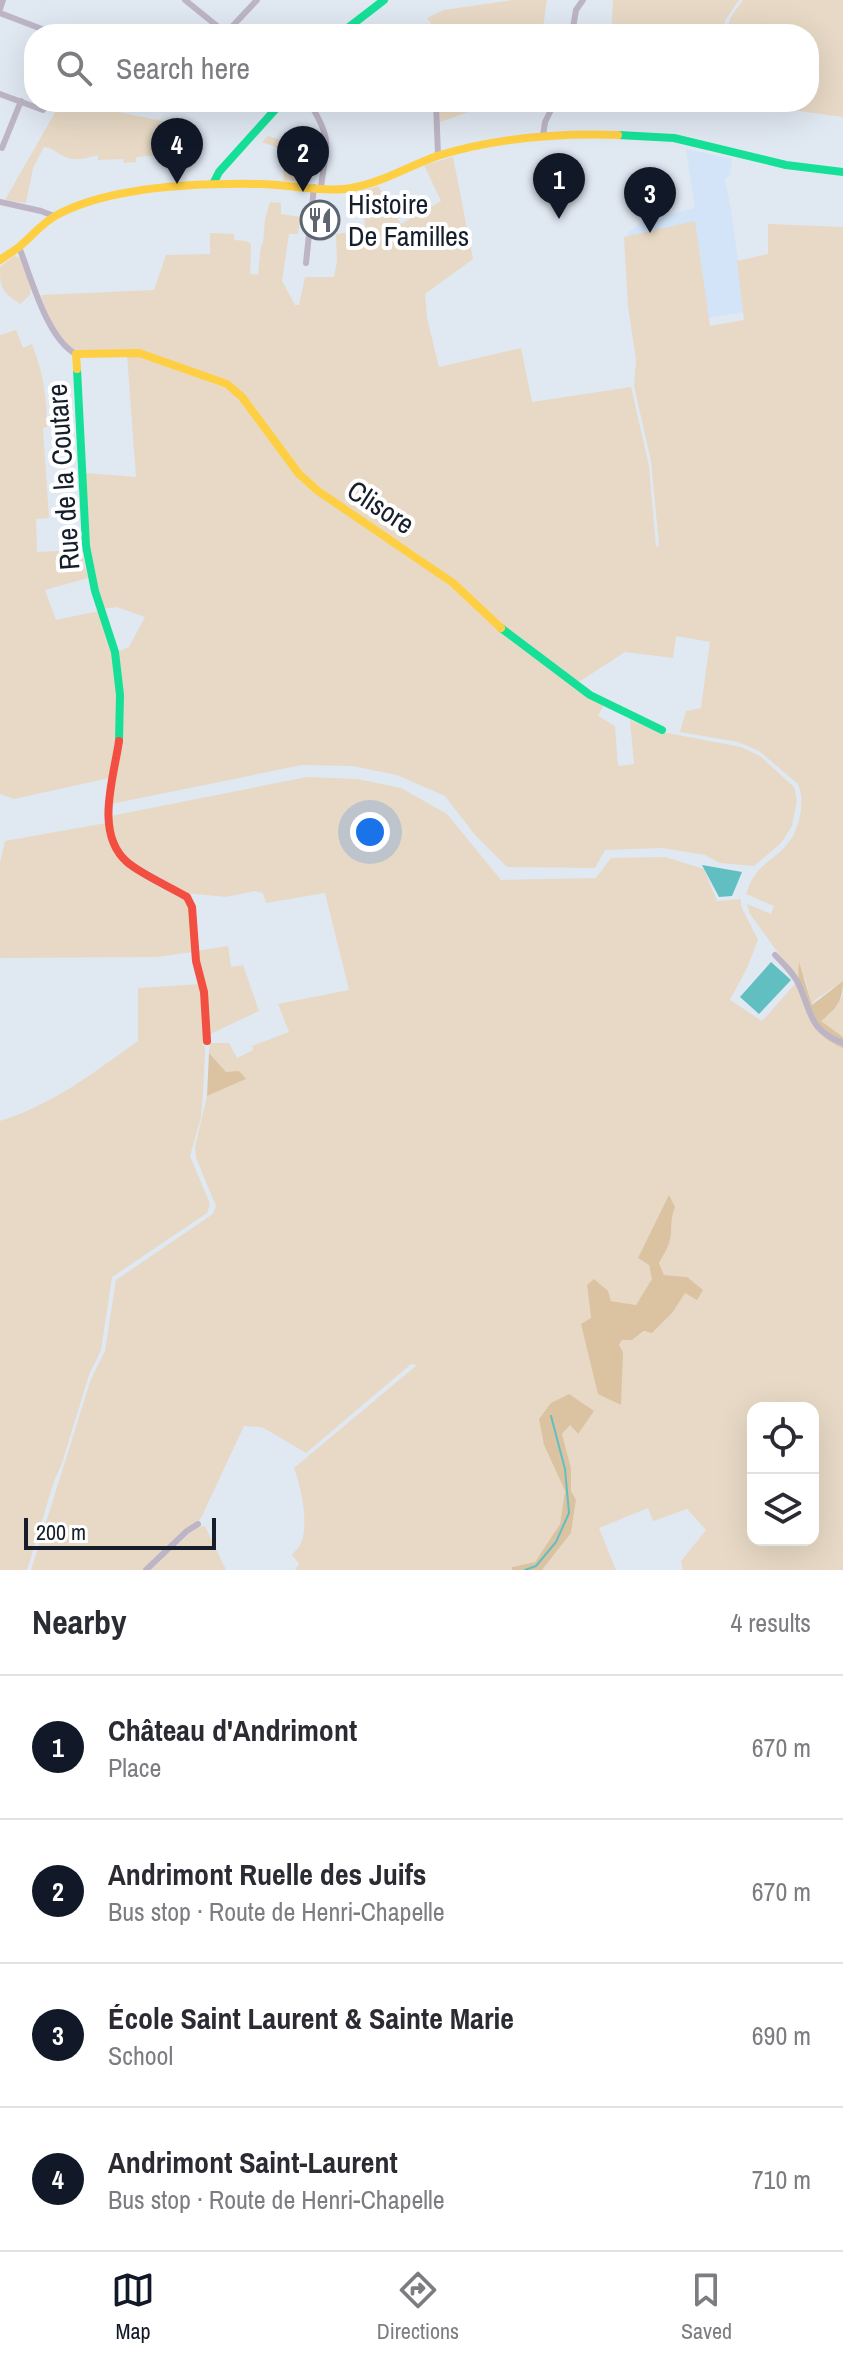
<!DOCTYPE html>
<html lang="en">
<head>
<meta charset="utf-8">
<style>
  :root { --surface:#fff; --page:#f7f7f7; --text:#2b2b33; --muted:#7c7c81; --line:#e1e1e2; --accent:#111827 }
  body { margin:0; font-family:"Archivo Narrow",sans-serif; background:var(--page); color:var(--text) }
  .controls { position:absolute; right:24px; bottom:24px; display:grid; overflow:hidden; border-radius:16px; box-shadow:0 8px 32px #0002 }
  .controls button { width:72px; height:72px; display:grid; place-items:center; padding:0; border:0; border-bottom:2px solid var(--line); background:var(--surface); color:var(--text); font:40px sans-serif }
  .scale { position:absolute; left:24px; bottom:20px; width:192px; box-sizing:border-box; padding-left:8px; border:4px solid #151e2a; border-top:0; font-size:22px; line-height:28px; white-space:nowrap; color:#151e2a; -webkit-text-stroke:6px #fff; paint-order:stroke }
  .you { position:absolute; left:370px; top:832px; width:28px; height:28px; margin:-20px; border:6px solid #fff; border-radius:50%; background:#1a73e8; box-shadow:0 0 0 12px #1a73e833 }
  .badge { display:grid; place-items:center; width:52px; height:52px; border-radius:50%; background:var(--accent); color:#fff; font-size:26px; font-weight:700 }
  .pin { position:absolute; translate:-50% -66px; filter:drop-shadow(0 2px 4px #0008) }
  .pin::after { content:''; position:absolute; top:42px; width:28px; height:24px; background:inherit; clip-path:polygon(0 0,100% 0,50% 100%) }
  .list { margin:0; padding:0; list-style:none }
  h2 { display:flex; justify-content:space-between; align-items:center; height:104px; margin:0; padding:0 32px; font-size:34px }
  h2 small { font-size:26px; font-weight:400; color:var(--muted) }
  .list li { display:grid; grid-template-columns:52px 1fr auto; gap:24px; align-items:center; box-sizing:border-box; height:144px; padding:0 32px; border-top:2px solid var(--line) }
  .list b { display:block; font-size:30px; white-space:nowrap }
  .list p { margin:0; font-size:26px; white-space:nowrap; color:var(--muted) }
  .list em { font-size:26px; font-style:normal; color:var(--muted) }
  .icon { flex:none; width:44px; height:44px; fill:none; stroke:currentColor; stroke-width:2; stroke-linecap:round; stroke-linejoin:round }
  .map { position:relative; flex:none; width:843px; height:1570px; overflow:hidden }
  .search { position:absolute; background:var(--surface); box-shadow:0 8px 32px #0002; left:24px; right:24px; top:24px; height:88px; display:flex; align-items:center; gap:20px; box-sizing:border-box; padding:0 28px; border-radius:32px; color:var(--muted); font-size:30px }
  .sheet { height:680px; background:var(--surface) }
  nav { display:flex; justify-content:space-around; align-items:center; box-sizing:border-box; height:112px; border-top:2px solid var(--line); background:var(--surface); font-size:22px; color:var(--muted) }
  nav a { display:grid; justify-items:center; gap:4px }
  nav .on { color:var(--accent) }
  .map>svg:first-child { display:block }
  .built { fill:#d3e4f9 }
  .green { fill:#e7d9c5; fill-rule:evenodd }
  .forest { fill:#dbc3a1 }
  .water { fill:#61bec1 }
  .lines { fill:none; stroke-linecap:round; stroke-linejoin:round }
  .stream { stroke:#61bec1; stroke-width:2 }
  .street { stroke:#bdb5c5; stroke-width:6 }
  .fast { stroke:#16e098; stroke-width:8 }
  .slow { stroke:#ffcf43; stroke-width:8 }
  .jam { stroke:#f24e42; stroke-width:8 }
  .labels { text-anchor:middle; stroke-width:8; stroke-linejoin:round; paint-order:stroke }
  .poi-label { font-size:28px; fill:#151e2a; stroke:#fff; text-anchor:start }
  .street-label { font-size:28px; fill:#151e2a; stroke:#fff }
</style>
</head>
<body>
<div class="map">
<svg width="843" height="1570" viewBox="0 0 843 1570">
  <rect width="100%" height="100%" fill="#e0e8f2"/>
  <!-- built -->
  <path class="built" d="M686 149 732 159 730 175 725 179 731 209 745 312 708 318 696 228 628 242V233L642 221 695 208Z"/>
  <!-- green -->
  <g class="green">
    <path d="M513 0H547L542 34H439L427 18 444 10Z"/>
    <path d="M613 0H739L726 19 721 34H611Z"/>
    <path d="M743 0H843V117L770 107 768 104 756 102H809V34H724L732 15Z"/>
    <path d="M61 102H104V109L162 121 200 132 195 146 186 153 136 157V162L124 163 123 159 98 160V155C86 158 75 162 63 156 56 152 52 148 44 147L33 168 26 203 5 200Z"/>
    <path d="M439 102H529L477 109 440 122Z"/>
    <path d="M268 136 284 141 285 139 293 140 294 137 297 138 296 152 308 157 309 179 307 181H284L282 149 262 142Z"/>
    <path d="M453 157 473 259 425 294 427 318 439 367 521 348 532 402 631 387 649 466 656 547 659 545 651 461 634 386 636 360 628 306 624 237 695 221 710 326 744 320 737 261 768 254V224L843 227V981L815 1000 812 1005 805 978 797 979 750 914 747 904 771 914 774 906 746 894C758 859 774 864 791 839 800 826 806 797 797 783L759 751 738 742 680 732 686 711 701 708 710 642 676 636 673 658 625 652 577 683 509 633 459 585 418 554 330 497 307 479 232 383 143 352H81C57 344 48 318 41 295L154 290 166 255 210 254V233L234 234V240L246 241 251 244 250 274 258 275 261 245 263 244 265 219 270 202 281 203V214L301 217 298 234H289L282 281 295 305H299L305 277H334L337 261 336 234 366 230 359 192 378 186 401 224 441 201 424 165Z"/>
    <path d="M14 256 20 258 31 288 30 295 20 304C2 292 0 288 0 267Z"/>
    <path d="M16 330 23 348 32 344C43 372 47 397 47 427L43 428 49 518 36 519 37 552 81 550 88 578 45 590 56 620 99 611C103 623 109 635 111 647 121 687 118 738 109 778L14 799 0 794V335Z"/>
    <path d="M127 355 136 356 234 391 289 466 456 588 493 625 603 706 598 716 615 726 618 766 634 764 630 720 657 731 741 747 760 756 794 787 797 800 792 826 781 843 754 866 720 863 705 855 662 848 605 850 595 868 507 867 475 835 445 796 397 775 352 766 302 765 111 804 123 726 117 652 129 647 145 617 117 607 102 609 88 550 86 473 136 477Z"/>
    <path d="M307 777 357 779 401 788 447 814 501 880 596 878 611 858 665 857 704 869 717 901 741 899V906L758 940 747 968 730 1000 762 1021 796 983 832 1044 843 1048V1570H683L681 1561 706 1530 687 1509 653 1521 648 1508 599 1528 616 1570H542L571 1533 576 1500 571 1492V1468L562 1434 570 1425 577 1434 569 1394 544 1445 565 1491 560 1524 535 1562 512 1567V1570H295L299 1564 292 1555C295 1551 298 1549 300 1545 310 1527 301 1486 294 1468L417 1365 411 1364 306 1453 262 1427 244 1426 201 1518 143 1570H31L91 1379 105 1351 116 1280 213 1214 216 1206 196 1158 195 1147 207 1096 246 1079 226 1072 209 1053 210 1043H229L237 1058 253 1050 252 1046 289 1032 278 1004 349 990 325 893 266 903 263 893 255 891 226 897 186 893 120 854 115 840 111 816ZM675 1207C671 1217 672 1222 671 1232 671 1244 664 1254 659 1263L664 1275 687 1277 685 1292 672 1313 632 1340H622L619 1345 591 1318 587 1285 611 1301 636 1305 653 1279 649 1265 639 1259ZM753 1408H813V1540H753Z"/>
    <path d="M106 823C113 871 150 881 188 902L192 952 157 957 0 958V863L5 841Z"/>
    <path d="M228 946 231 967 243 965 259 1011 208 1035 196 951Z"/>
    <path d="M200 984 205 1052 203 1094 201 1117 190 1156 210 1204 207 1213 112 1277 101 1350 89 1375 62 1463 54 1481 27 1570H0V1121C54 1104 93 1073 138 1041V988Z"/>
    <path d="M843 995V1037L820 1021 831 1013Z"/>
    <path d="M205 1526 226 1570H150L197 1527Z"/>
  </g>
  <!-- forest -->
  <g class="forest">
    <path d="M799 962 812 1005 843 981C843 1001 836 1009 821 1021L843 1037V1048C810 1037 795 994 799 962Z"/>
    <path d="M209 1053 226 1072 239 1071 246 1079 207 1096Z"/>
    <path d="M669 1195 675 1207C671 1217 672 1222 671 1232 671 1244 664 1254 659 1263L664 1275 687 1277 703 1290 697 1300 685 1293 672 1313 652 1333 644 1331 632 1340H622L619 1345 623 1352 621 1405 598 1394 581 1324 591 1318 587 1285 594 1279 608 1291 611 1301 636 1305 652 1279 649 1265 638 1258Z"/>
    <path d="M569 1394 594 1411 578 1434 570 1425 562 1434 571 1468V1491L576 1500 571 1533 542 1570H512V1567L535 1562 560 1524 565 1491 544 1445 539 1419 551 1403Z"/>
  </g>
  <!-- water -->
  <g class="water">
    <path d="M702 865 742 872 732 896 719 897Z"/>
    <path d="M771 962 791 980 759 1014 740 997Z"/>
  </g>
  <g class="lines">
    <!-- stream -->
    <path class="stream" d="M525 1570 536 1566 556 1542 569 1513 565 1469 551 1416"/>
    <!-- street -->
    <g class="street">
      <path d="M185 0 227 34"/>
      <path d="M0 9 3 0"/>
      <path d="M0 13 55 34"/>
      <path d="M226 33 257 0"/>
      <path d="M572 34 576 10 583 0"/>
      <path d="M0 94 43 110"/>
      <path d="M309 102C334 142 326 145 321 187"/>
      <path d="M436 102 438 156"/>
      <path d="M543 136 545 122 555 102"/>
      <path d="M2 148 21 101"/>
      <path d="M0 202 41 211 54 216"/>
      <path d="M19 247C31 277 47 339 76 354"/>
      <path d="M306 263 314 187"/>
      <path d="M775 955C784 964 794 974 799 985 812 1014 809 1030 843 1043"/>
      <path d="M146 1570 187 1531 198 1524"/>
    </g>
    <!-- fast -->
    <g class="fast">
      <path d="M340 34 384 0"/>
      <path d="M618 135 674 138 786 165 843 172"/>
      <path d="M213 184 219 172 282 102"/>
      <path d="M77 369 86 546 95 591 115 652 120 695 119 741"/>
      <path d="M501 628 590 695 662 730"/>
    </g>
    <!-- slow -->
    <g class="slow">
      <path d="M0 260C7 255 14 251 20 246 32 236 43 222 57 215 111 186 200 183 260 184 287 184 326 193 351 188 381 183 409 166 437 156 495 138 557 133 618 135"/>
      <path d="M77 369 76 354 139 353 227 384 242 397 299 474 318 491 453 583 501 628"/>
    </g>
    <!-- jam -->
    <path class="jam" d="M119 741C114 777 94 833 127 862 141 874 170 887 187 897L192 907 196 961 204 992 207 1041"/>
  </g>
  <!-- icons -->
  <defs>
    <g id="restaurant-ring" transform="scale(2)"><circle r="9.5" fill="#fff" stroke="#5c6570" stroke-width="1.5"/><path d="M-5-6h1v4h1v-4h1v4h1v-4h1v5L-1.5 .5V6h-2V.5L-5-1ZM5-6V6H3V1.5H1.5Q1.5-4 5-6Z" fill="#5c6570"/></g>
  </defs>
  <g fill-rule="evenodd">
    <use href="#restaurant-ring" x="320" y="220"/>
  </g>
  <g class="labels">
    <!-- poi labels -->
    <g class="poi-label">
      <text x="348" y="214">Histoire<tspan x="348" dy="32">De Familles</tspan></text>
    </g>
    <!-- street labels -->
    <g class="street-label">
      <text transform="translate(63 477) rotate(-94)" y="10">Rue de la Coutare</text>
      <text transform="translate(381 507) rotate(33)" y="10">Clisore</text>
    </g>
  </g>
</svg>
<div class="controls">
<button><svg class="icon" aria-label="locate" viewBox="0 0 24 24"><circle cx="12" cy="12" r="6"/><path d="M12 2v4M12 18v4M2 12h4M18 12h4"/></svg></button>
<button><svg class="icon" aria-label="layers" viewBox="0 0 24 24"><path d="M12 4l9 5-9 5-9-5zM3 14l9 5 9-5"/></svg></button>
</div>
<div class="scale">200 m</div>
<div class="you"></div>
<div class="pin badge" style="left:559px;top:219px">1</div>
<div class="pin badge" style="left:303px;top:192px">2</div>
<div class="pin badge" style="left:650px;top:233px">3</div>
<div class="pin badge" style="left:177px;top:184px">4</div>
<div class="search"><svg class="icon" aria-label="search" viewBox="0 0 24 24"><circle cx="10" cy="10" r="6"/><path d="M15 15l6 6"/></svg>Search here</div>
</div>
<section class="sheet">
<h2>Nearby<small>4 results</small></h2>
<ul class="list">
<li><span class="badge">1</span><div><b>Château d'Andrimont</b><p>Place</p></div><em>670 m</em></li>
<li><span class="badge">2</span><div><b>Andrimont Ruelle des Juifs</b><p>Bus stop · Route de Henri-Chapelle</p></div><em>670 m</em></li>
<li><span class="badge">3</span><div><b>École Saint Laurent &amp; Sainte Marie</b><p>School</p></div><em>690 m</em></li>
<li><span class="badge">4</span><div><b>Andrimont Saint-Laurent</b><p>Bus stop · Route de Henri-Chapelle</p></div><em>710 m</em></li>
</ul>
</section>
<nav>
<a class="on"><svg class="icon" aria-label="map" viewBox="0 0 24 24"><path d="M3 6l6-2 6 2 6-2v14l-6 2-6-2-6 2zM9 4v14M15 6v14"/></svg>Map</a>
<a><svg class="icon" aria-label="directions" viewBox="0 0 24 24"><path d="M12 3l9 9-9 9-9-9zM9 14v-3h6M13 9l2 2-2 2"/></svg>Directions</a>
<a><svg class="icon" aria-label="saved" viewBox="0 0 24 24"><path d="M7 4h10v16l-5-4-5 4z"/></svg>Saved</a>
</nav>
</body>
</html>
